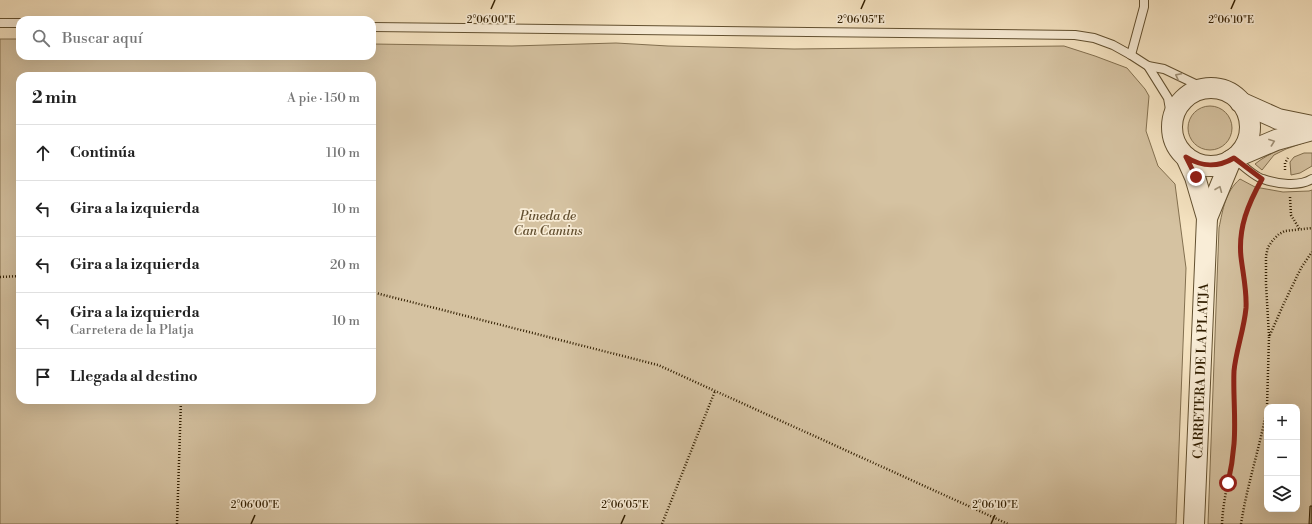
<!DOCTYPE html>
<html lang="es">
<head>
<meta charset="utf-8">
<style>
  :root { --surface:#fff; --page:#f6f6f6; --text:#222; --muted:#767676; --line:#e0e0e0 }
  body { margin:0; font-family:"Libre Bodoni",serif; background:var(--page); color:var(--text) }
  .controls { position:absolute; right:12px; bottom:12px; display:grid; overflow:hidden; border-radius:8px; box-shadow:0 4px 16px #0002 }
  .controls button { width:36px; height:36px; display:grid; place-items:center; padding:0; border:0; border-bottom:1px solid var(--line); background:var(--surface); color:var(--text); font:20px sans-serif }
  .stop { position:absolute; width:12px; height:12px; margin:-9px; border:3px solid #8f2418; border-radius:50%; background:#fff }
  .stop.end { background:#8f2418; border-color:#fff; box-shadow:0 1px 4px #0008 }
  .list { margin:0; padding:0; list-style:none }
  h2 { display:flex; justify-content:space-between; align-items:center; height:52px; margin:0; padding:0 16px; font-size:17px }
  h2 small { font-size:13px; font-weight:400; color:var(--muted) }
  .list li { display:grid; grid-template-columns:26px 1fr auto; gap:12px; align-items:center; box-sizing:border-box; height:56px; padding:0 16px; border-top:1px solid var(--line) }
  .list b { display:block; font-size:15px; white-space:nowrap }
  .list p { margin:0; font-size:13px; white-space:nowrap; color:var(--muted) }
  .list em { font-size:13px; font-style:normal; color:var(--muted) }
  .icon { flex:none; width:22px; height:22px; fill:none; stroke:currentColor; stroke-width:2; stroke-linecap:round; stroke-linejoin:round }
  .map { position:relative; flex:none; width:1312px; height:524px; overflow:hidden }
  .search { position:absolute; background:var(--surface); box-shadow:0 4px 16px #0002; left:16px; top:16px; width:360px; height:44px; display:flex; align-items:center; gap:10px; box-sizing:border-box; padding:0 14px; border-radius:12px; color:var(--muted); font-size:15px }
  .panel { position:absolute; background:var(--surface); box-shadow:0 4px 16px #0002; left:16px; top:72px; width:360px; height:332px; border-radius:12px }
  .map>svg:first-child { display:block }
  .green { fill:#d5c2a1; stroke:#837050; fill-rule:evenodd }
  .building { fill:#978565; stroke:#311e00 }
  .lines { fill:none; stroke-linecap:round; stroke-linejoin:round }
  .service-casing { stroke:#625030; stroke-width:10 }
  .tertiary-casing { stroke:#625030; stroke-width:22 }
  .path { stroke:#311e00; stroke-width:2.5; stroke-dasharray:1 2; stroke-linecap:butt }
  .service { stroke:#f9edd7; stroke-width:8 }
  .tertiary { stroke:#f9edd7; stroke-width:20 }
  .oneway { stroke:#9f9076 }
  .route { stroke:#8f2418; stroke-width:5 }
  .ticks { fill:none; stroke:#311e00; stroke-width:1.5 }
  .labels { text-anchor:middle; stroke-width:3.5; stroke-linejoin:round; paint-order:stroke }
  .park-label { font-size:13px; font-style:italic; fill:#624f30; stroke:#f9edd7 }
  .street-label { font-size:13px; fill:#311e00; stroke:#f9edd7 }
  .ticks-label { font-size:10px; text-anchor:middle; fill:#311e00; stroke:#f9edd7; stroke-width:3.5; stroke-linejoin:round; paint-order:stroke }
</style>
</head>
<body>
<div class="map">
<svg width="1312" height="524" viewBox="0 0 1312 524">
  <rect width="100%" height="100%" fill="#f6e4c2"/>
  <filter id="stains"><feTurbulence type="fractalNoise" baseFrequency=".005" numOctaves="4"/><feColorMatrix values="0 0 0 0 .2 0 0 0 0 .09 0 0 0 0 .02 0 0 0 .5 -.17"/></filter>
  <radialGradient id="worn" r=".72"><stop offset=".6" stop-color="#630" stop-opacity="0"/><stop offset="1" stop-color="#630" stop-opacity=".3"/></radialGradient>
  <!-- green -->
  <g class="green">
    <path d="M0 39H20V56H372V44L512 46 616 43 668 46 794 49 1064 46 1095 56 1127 68 1145 89 1149 96 1146 131 1158 166 1175 184 1186 268 1176 524H0ZM20 76H372V400H20Z"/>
    <circle cx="1210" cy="128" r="22"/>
    <path d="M1306 142 1286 149 1274 155 1262 170 1255 164C1271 151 1288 147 1306 142Z"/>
    <path d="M1304 153H1312V166L1300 173 1291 175 1290 162 1294 157Z"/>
    <path d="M1240 179 1255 187 1283 192 1309 191 1312 190V524H1208L1219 228C1223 209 1225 192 1240 179ZM1267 407H1297V509H1267Z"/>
  </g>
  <!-- building -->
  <path class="building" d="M1310 506H1312V524H1309Z"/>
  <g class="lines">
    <!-- service casing -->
    <g class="service-casing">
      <g id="service">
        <path d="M0 23H20"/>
        <path d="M372 27 1075 35 1094 38 1113 45 1131 55 1148 66 1164 69 1206 89"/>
        <path d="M1131 55 1144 7V0"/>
        <path d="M1148 66 1168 98 1172 121"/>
        <path d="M1235 159C1242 165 1255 177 1263 179 1277 184 1299 187 1312 179"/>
      </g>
    </g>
    <!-- tertiary casing -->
    <g class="tertiary-casing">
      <g id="tertiary">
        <circle cx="1211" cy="127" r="39"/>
        <path d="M1240 102 1278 119 1312 126"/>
        <path d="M1186 157 1195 177 1207 218 1194 524"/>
        <path d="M1236 157 1276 140 1312 130"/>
        <path d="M1207 218 1231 160"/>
      </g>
    </g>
    <!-- path -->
    <g class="path">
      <path d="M1285 170V163L1288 158"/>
      <path d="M1290 197 1291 215 1300 230"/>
      <path d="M0 277 20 276"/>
      <path d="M372 292 658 365 1008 524"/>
      <path d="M1269 336 1266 284V256L1268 247 1273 240 1279 234 1285 231 1312 228"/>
      <path d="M1267 407 1269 337 1285 301 1301 268 1312 252"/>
      <path d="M177 524 181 400"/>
      <path d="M662 524 715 391"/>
      <path d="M1222 524C1223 498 1231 472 1234 446 1236 422 1233 397 1234 373 1235 351 1243 331 1246 310 1248 292 1242 273 1241 255 1239 232 1245 212 1255 191"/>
      <path d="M1241 524C1247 485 1260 447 1267 408"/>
    </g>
    <!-- service -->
    <use href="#service" class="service"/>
    <!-- tertiary -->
    <use href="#tertiary" class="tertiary"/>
  </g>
  <!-- one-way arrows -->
  <defs><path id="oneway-chevron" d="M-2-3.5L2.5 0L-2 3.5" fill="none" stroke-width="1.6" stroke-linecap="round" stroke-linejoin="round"/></defs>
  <g class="oneway">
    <use href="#oneway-chevron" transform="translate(1178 76) rotate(-153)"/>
    <use href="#oneway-chevron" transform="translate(1272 142) rotate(-20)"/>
    <use href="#oneway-chevron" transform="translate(1219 189) rotate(-68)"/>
  </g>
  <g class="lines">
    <!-- route -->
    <path class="route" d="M1196 177 1186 157C1202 167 1217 168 1234 158L1262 179C1248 204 1238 228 1241 257 1243 274 1247 291 1246 308 1244 330 1236 350 1234 371 1233 395 1236 420 1234 444 1233 457 1231 470 1228 483"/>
  </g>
  <!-- ticks -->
  <path class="ticks" d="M491 9 495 0M861 9 865 0M1231 9 1235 0M251 524 255 515M621 524 625 515M991 524 995 515"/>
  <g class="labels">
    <!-- park labels -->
    <g class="park-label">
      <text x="548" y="220">Pineda de<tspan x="548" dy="15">Can Camins</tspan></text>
    </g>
    <!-- street labels -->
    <g class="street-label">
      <text transform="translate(1200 371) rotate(-88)" y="5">CARRETERA DE LA PLATJA</text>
    </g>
  </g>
  <g class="ticks-label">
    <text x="491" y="23">2°06'00"E</text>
    <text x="861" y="23">2°06'05"E</text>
    <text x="1231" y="23">2°06'10"E</text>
    <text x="255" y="508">2°06'00"E</text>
    <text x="995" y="508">2°06'10"E</text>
    <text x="625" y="508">2°06'05"E</text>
  </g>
  <rect width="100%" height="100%" filter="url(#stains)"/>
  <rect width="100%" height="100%" fill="url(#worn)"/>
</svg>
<div class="controls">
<button>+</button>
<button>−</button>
<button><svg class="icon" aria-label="layers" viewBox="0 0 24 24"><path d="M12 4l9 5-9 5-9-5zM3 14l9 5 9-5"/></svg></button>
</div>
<div class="stop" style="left:1228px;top:483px"></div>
<div class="stop end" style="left:1196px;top:177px"></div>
<div class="search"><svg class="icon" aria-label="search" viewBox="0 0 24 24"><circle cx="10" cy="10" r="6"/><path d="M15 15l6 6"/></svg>Buscar aquí</div>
<section class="panel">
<h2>2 min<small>A pie · 150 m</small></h2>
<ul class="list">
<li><svg class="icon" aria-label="ahead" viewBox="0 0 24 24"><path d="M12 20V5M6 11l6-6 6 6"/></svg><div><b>Continúa</b></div><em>110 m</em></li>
<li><svg class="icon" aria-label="left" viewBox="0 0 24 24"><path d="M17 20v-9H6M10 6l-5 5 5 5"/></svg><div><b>Gira a la izquierda</b></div><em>10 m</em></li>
<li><svg class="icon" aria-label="left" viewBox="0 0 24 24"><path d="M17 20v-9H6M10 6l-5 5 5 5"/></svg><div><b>Gira a la izquierda</b></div><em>20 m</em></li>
<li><svg class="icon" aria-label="left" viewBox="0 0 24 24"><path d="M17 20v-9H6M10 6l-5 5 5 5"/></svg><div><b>Gira a la izquierda</b><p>Carretera de la Platja</p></div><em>10 m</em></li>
<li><svg class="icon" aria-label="arrive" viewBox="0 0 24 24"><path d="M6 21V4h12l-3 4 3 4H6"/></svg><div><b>Llegada al destino</b></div></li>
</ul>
</section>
</div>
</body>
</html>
